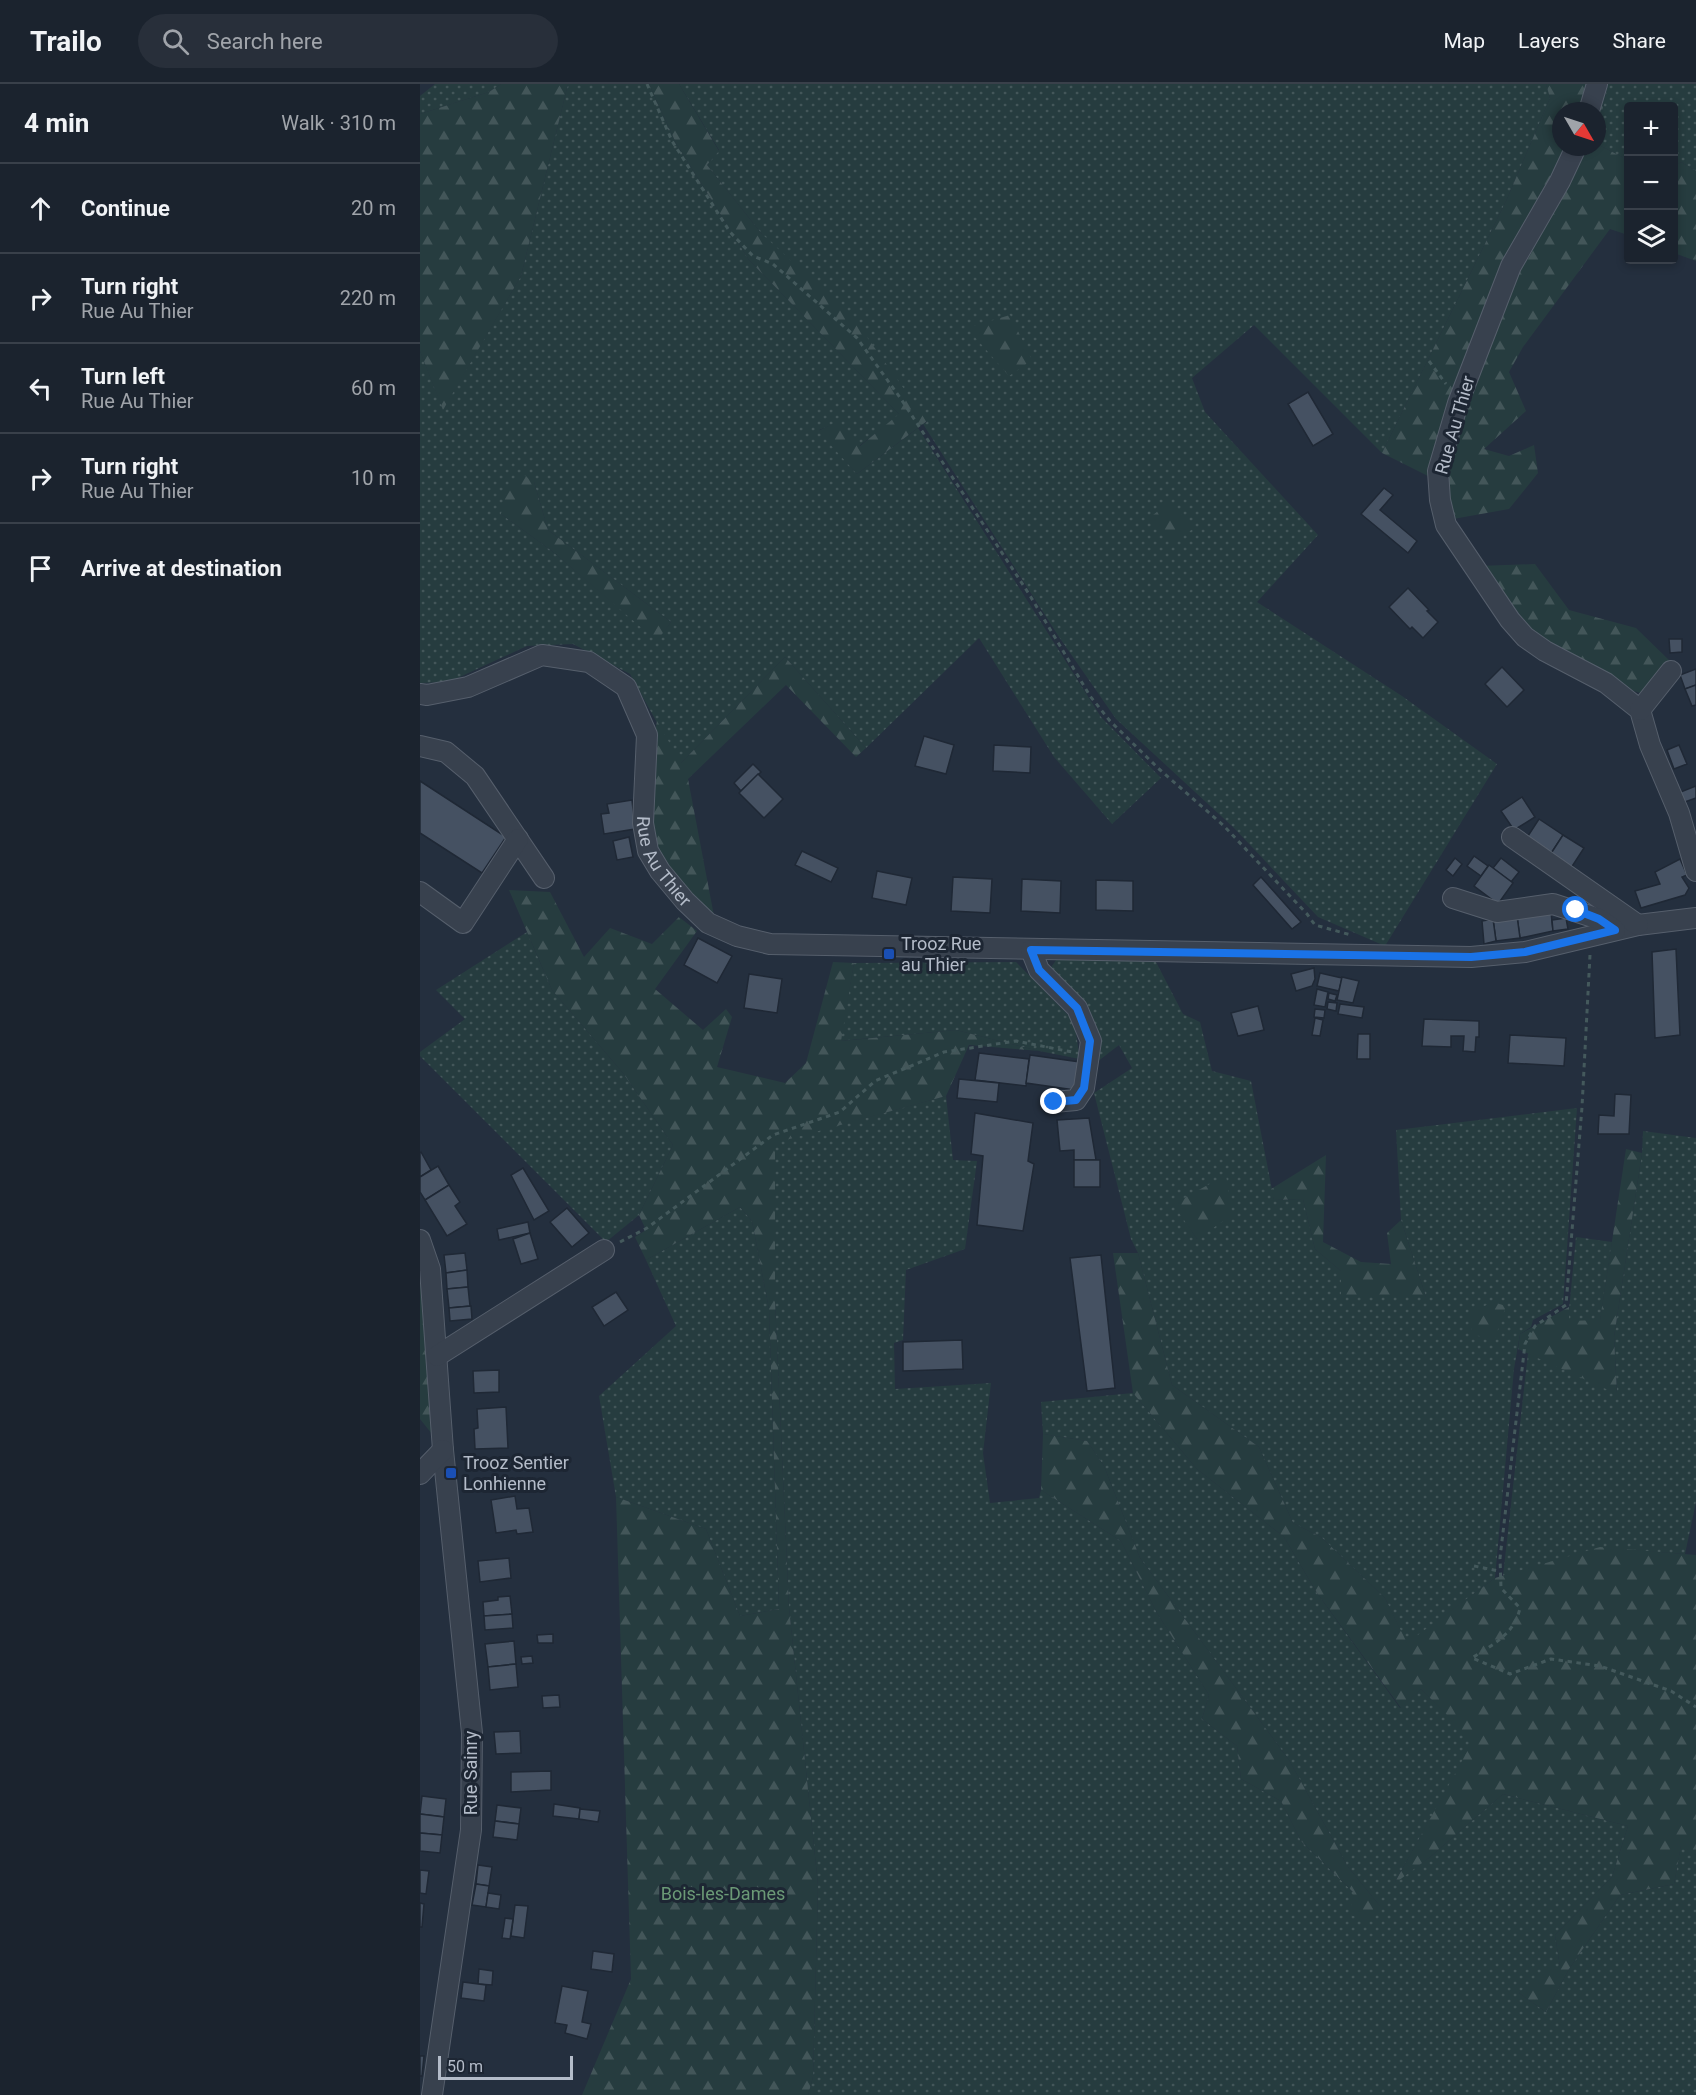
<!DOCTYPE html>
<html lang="en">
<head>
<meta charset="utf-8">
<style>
  :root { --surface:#1b232e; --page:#282f3a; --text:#f1f3f6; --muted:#a0a4aa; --line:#39404a }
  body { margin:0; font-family:Roboto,sans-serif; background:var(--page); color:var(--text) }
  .controls { position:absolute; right:18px; top:18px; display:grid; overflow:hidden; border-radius:6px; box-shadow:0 3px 9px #0003 }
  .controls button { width:54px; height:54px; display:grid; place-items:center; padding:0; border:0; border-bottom:2px solid var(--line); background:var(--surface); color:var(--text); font:30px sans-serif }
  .compass { position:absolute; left:1132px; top:18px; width:54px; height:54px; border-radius:50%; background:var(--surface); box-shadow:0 3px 9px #0003; rotate:129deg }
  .scale { position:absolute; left:18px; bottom:15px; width:135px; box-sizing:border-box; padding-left:6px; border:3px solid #b4bcc9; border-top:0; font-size:16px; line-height:21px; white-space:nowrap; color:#b4bcc9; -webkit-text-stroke:4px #1d2633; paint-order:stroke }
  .stop { position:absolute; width:18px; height:18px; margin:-14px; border:4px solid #1a73e8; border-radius:50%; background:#fff }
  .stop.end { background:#1a73e8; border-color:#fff; box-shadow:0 2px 6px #0008 }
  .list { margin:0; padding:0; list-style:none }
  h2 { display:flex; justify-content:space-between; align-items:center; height:78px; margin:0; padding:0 24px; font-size:26px }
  h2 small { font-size:20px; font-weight:400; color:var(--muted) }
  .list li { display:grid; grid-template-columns:39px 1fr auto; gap:18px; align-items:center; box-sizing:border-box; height:90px; padding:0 24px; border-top:2px solid var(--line) }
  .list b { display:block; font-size:22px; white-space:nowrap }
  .list p { margin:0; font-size:20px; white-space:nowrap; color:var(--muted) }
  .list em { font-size:20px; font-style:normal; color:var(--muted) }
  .icon { flex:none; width:33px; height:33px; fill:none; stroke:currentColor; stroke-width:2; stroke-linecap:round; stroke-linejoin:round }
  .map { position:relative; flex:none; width:1276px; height:2011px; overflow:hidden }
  header { display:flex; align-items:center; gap:36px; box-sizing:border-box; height:84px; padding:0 30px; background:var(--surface); border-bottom:2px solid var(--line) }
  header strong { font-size:28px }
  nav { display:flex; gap:33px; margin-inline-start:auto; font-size:21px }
  .search { width:420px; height:54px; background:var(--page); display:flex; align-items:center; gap:15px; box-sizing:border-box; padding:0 21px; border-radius:33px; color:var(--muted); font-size:22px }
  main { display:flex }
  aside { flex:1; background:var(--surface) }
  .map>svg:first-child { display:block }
  .grass { fill:url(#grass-dots); fill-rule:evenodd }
  .forest { fill:url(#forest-firs) }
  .building { fill:#455162; stroke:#1f2835; stroke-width:1.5 }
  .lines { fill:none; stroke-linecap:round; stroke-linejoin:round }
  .minor-casing { stroke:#565f6c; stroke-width:22 }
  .path { stroke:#44595c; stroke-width:3; stroke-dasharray:4.5 4.5; stroke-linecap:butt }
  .minor { stroke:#38414e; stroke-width:20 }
  .route { stroke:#1a73e8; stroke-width:8 }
  .transit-dot { fill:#1a4fb4; stroke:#1d2633; stroke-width:2 }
  .labels { text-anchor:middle; stroke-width:6; stroke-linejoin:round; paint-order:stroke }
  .street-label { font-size:18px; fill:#b4bcc9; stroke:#1d2633 }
  .poi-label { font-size:18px; fill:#b4bcc9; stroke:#1d2633; text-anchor:start }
  .park-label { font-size:18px; fill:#6b9a76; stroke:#1d2633 }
</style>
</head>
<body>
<header>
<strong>Trailo</strong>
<div class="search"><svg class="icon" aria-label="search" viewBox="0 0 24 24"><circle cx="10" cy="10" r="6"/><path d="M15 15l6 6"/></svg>Search here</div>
<nav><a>Map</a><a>Layers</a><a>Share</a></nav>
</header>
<main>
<aside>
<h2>4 min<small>Walk · 310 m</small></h2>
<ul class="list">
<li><svg class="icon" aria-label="ahead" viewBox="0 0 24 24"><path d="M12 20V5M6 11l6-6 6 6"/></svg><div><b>Continue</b></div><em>20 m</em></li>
<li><svg class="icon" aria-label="right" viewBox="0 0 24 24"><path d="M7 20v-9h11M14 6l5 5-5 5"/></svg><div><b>Turn right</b><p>Rue Au Thier</p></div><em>220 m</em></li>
<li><svg class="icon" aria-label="left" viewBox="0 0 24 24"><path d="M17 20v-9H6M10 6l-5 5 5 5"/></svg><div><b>Turn left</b><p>Rue Au Thier</p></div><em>60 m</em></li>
<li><svg class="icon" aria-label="right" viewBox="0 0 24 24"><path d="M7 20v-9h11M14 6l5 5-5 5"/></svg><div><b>Turn right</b><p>Rue Au Thier</p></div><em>10 m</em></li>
<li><svg class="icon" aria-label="arrive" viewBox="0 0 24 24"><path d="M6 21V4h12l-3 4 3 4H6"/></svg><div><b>Arrive at destination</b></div></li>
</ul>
</aside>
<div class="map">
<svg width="1276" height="2011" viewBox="0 0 1276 2011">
  <defs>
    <pattern id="grass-dots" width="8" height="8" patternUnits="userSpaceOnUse" patternTransform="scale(1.5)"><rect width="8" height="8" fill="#263c3f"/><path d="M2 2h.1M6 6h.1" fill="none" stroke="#435659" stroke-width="1.8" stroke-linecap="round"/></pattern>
    <pattern id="forest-firs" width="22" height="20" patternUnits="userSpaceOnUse" patternTransform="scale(1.5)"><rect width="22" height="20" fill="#263c3f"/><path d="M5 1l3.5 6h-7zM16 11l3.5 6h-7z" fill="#435659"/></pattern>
  </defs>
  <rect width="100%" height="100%" fill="#242f3e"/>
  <!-- grass -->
  <g class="grass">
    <path d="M15 0H81L69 8 0 30V12Z"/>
    <path d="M148 0H229L256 59 329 176 480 331 439 362 417 339 399 346 437 390 498 344 681 633 741 694 692 740 634 673 559 554 446 664 365 573 260 680 210 590 153 560 107 562 29 598 0 599V267L23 325 101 192ZM114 398 128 446 251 538 237 556 132 467 81 430Z"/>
    <path d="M259 0H1126L1130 14 1087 115 962 369 834 241 772 294 785 328 898 451 837 518 982 612 1077 680 965 862 898 833 814 744 696 635 639 553 503 340 507 338 341 149 287 81 299 66Z"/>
    <path d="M1188 0H1276V87L1261 78 1254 83V22H1208V76L1177 60V51Z"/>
    <path d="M107 848 132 906 203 989 253 1061 219 1131 186 1158 0 972V968L45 935 16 906Z"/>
    <path d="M639 872 736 878 763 930 780 938 792 987 831 997 854 1116 883 1115 895 1165 921 1187 922 1213H1006L981 1136 976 1046 1157 1024 1143 1220 1113 1236 1111 1243 1100 1250 1094 1285 1075 1494 987 1560 965 1514 901 1453 873 1439 839 1363 752 1301 718 1169 711 1155 674 1009 712 984 699 961 677 978 629 886ZM806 1092 777 1155 754 1120Z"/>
    <path d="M596 878 654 937 660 975 619 967 536 946 420 957 434 879Z"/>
    <path d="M526 1012 533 1076 557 1077 545 1165 486 1186 483 1256 474 1259 475 1305 571 1299 563 1369 570 1419 619 1414 621 1406 701 1457 737 1529 789 1611 782 1635 817 1662 821 1695 861 1717 881 1757 933 1808 960 1822 928 1783 869 1676 720 1474 684 1382 667 1357 623 1350 621 1318 713 1309 777 1385 864 1453 897 1509 980 1624 1001 1605 1054 1657 975 1798 1010 1773 1083 1710 1208 1742 1192 1793 1135 1851 1140 1883 1099 1909 1126 1928 1149 1885 1200 1811 1254 1800 1261 1761 1276 1771V2011H388L393 1993 398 1801 369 1524 355 1217V1058Z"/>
    <path d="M1223 1047 1276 1054V1418L1265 1470 1180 1464 1083 1492 1108 1269 1197 1309 1194 1253 1222 1069Z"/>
    <path d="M320 1123 332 1137 349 1225 359 1525 320 1532 286 1445 196 1413 179 1312 256 1242 226 1176Z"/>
    <path d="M1156 1153 1192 1158 1180 1237H1148Z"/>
  </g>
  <!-- forest -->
  <g class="forest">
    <path d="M81 0H148L101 192 23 326 0 267V30L69 8Z"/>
    <path d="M229 0H259L299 67 287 81 341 149 434 235 507 337 437 390 398 347 417 338 440 362 479 330 329 176 256 59Z"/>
    <path d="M1126 0H1188L1177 51V27H1141V63H1177V60L1208 76V151L1190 145 1103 263 1089 288 1106 327 1064 365 1089 372 1114 361 1118 389 1089 425 1033 435 1008 392 962 369 1087 115 1130 14Z"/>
    <path d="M1261 78 1276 87V177L1254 169V83Z"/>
    <path d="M590 231 612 276 589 292 547 244Z"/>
    <path d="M101 389 114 398 128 446 251 538 237 557 132 467 81 430 87 402Z"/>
    <path d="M749 418 774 444 753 459 727 436Z"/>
    <path d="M1115 480 1149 526 1216 544 1251 578 1224 610 1146 587 1058 482Z"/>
    <path d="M365 573 446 664 436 673 366 601 268 695 294 832 282 825 229 755 230 675 237 637 261 679Z"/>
    <path d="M89 806 130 808 164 873 190 844 232 860 259 833 277 847 235 905 283 946 306 925 312 933 297 983 365 999 386 979 413 878 434 879 421 957 536 946 619 967 549 961 526 1012 355 1059V1217L369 1524 398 1801 393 1993 388 2011H162L211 1895 196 1413 286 1445 320 1532 359 1525 349 1225 332 1137 320 1123 226 1176 215 1153 226 1146 219 1131 253 1061 203 989 132 906Z"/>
    <path d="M1206 1065 1222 1069 1194 1253 1197 1310 1098 1265 1100 1250 1149 1223V1237L1180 1236Z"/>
    <path d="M906 1071 903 1158 941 1178 971 1180 967 1149 981 1136 1006 1213H921V1187L895 1165 883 1115 854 1116 851 1105Z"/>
    <path d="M806 1091 812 1131 777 1155 753 1120Z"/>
    <path d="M693 1169H718L752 1301 839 1363 873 1439 901 1453 965 1514 987 1559 1075 1494 1180 1463 1276 1471V1771L1261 1762 1254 1800 1200 1811 1149 1885 1126 1928 1099 1909 1124 1885 1140 1883 1135 1851 1192 1793 1208 1742 1083 1710 1010 1773 974 1800 1053 1657 1001 1605 981 1624 897 1509 864 1453 777 1385 713 1309Z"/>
    <path d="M0 1193 2 1195 12 1350 0 1335Z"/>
    <path d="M1073 1218 1086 1222 1075 1254 1052 1251 1050 1229Z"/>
    <path d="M623 1350 667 1357 684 1382 720 1474 869 1676 928 1783 960 1822 951 1837 930 1831 933 1808 881 1757 861 1717 821 1695 817 1662 782 1635 789 1611 737 1529 701 1457 621 1406Z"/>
  </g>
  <!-- building -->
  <g class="building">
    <path d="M888 308 913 350 893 362 868 320Z"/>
    <path d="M964 404 973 411 960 426 997 457 988 469 941 430Z"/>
    <path d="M988 504 1009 526 1007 527 1018 538 1003 554 992 543 990 545 969 523Z"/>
    <path d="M1249 555H1262V568L1250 569Z"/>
    <path d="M1082 583 1104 606 1087 623 1065 600Z"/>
    <path d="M1276 585V601L1265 605 1260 591Z"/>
    <path d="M1276 601V621L1272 622 1265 605Z"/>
    <path d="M504 652 534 661 526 690 495 682Z"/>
    <path d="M574 661 611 663 610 689 573 687Z"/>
    <path d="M1259 661 1267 680 1254 685 1247 666Z"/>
    <path d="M333 680 341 688 321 707 314 699Z"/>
    <path d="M338 690 363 715 344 734 319 709Z"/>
    <path d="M0 697 86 753 62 789 0 749Z"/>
    <path d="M1276 702V714L1262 719 1258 709Z"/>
    <path d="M1102 713 1115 733 1094 746 1081 727Z"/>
    <path d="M212 716 215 745 184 750 181 730 189 729 187 720Z"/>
    <path d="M1119 735 1143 751 1130 771 1106 755Z"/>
    <path d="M1143 751 1164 764 1151 784 1130 771Z"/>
    <path d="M209 753 213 773 197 776 193 757Z"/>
    <path d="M382 767 418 784 411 798 375 781Z"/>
    <path d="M1054 772 1068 782 1061 792 1047 782Z"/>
    <path d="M1035 774 1042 780 1033 792 1026 786Z"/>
    <path d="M1081 774 1099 788 1091 798 1073 784Z"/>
    <path d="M1260 775 1267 791 1262 793 1269 804 1265 811 1221 824 1215 807 1240 800 1235 788Z"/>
    <path d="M1069 781 1093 799 1078 820 1054 802Z"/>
    <path d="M457 787 492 794 486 821 452 814Z"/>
    <path d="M533 793 572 795 570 829 531 827Z"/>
    <path d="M841 793 881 838 872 845 833 801Z"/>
    <path d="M602 795 641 797 640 829 601 827Z"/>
    <path d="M676 796 713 797V827L676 826Z"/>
    <path d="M1131 828 1133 847 1100 854 1097 832Z"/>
    <path d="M1097 832 1100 854 1076 857 1073 835Z"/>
    <path d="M1146 834 1148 845 1133 847 1132 836Z"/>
    <path d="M1073 835 1076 857 1064 860 1062 837Z"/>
    <path d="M278 854 312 872 297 899 264 881Z"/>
    <path d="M1256 865 1260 951 1235 954 1232 868Z"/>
    <path d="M894 884 895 895 892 902 876 907 871 890Z"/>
    <path d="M900 889 922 894 919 907 897 902Z"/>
    <path d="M329 890 362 895 357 929 324 924Z"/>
    <path d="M922 893 939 897 933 919 917 916Z"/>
    <path d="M897 905 908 908 905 923 894 921Z"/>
    <path d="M909 909 917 911 915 917 908 915Z"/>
    <path d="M908 918 917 919 916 927 907 925Z"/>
    <path d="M920 920 944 923 942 934 918 930Z"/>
    <path d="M838 922 844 946 818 952 811 929Z"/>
    <path d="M895 925 905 926 904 934 894 933Z"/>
    <path d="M895 934 903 936 900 952 892 951Z"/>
    <path d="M1004 935 1059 937V953H1056L1055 968 1043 967 1044 952H1031V963L1002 962Z"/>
    <path d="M938 950H950V975H937Z"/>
    <path d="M1090 951 1146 954 1144 982 1088 979Z"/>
    <path d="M559 969 609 975 606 1002 555 996Z"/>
    <path d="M610 971 660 978 655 1006 606 999Z"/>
    <path d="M539 995 579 999 577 1018 537 1014Z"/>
    <path d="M1195 1010 1211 1011 1209 1050H1178L1179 1031 1194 1032Z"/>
    <path d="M555 1029 613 1039 608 1077 614 1080 603 1147 557 1141 563 1072 551 1070Z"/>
    <path d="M669 1034 676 1076H654V1066L640 1067 637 1036Z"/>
    <path d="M1 1068 11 1086 0 1093V1069Z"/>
    <rect x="654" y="1076" width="26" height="27"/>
    <path d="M18 1082 29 1101 5 1116 0 1108V1093Z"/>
    <path d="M103 1084 129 1127 114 1136 91 1091Z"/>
    <path d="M29 1101 40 1118 35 1122 47 1140 27 1152 5 1116Z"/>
    <path d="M147 1124 169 1149 152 1163 130 1138Z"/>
    <path d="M108 1138 110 1149 79 1156 77 1145Z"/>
    <path d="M110 1149 118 1175 101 1180 93 1155Z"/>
    <path d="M45 1169 47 1186 26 1189 24 1171Z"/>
    <path d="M681 1171 695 1304 667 1307 650 1174Z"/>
    <path d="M47 1186 48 1203 27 1205 26 1189Z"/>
    <path d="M48 1203 50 1222 29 1224 27 1205Z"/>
    <path d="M196 1208 208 1226 184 1242 172 1223Z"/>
    <path d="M51 1222 52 1235 30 1237 29 1224Z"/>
    <path d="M542 1256 543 1285 483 1287V1258Z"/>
    <path d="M79 1286V1308L54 1309 53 1287Z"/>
    <path d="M86 1323 88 1364 55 1365 54 1345 58 1344 57 1325Z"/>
    <path d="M95 1412 97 1425 109 1424 113 1448 97 1450 96 1446 76 1449 71 1416Z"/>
    <path d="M89 1474 91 1494 60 1498 58 1477Z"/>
    <path d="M90 1512 92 1530 64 1532 63 1518 78 1516V1513Z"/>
    <path d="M92 1530 93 1544 65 1546 64 1532Z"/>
    <path d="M133 1550V1559H118L117 1551Z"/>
    <path d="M94 1557 96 1580 68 1583 65 1560Z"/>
    <path d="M112 1572 113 1579 102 1580 101 1573Z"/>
    <path d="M96 1580 98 1603 70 1606 68 1583Z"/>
    <path d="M139 1611 140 1623 123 1624 122 1612Z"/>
    <path d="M100 1647 101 1669 76 1670 74 1648Z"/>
    <path d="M131 1687V1706L91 1708V1688Z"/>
    <path d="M2 1712 26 1715 24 1733 0 1730Z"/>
    <path d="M134 1720 160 1724 159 1735 133 1732Z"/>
    <path d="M77 1721 101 1724 99 1740 75 1737Z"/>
    <path d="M160 1725 180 1727 178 1738 159 1735Z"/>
    <path d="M0 1730 24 1733 22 1751 0 1749Z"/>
    <path d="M75 1737 99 1740 97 1756 73 1753Z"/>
    <path d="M0 1749 22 1751 20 1769 0 1767Z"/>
    <path d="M58 1781 72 1783 69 1802 56 1800Z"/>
    <path d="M0 1786 9 1787 6 1810 0 1809Z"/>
    <path d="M56 1800 69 1802 66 1823 52 1821Z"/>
    <path d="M68 1809 81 1811 79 1825 66 1823Z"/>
    <path d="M0 1819 4 1820 2 1843H0Z"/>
    <path d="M95 1821 108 1822 104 1854 91 1852Z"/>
    <path d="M85 1834 93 1835 90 1855 82 1854Z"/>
    <path d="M173 1867 194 1870 192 1888 171 1885Z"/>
    <path d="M59 1885 73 1887 72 1901 58 1900Z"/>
    <path d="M43 1898 66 1901 64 1917 41 1914Z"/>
    <path d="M142 1902 168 1907 162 1938 171 1940 167 1955 145 1949 147 1941 135 1939Z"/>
    <path d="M0 1972H4L2 1992H0Z"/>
  </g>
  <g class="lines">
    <!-- minor casing -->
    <g class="minor-casing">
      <g id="minor">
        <path d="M1169 27 1177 0"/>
        <path d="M1156 63 1140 97 1091 182 1038 319 1018 387 1020 416 1026 441 1090 536 1105 553 1125 567 1186 599 1220 626 1230 661 1259 729 1276 787"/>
        <path id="s1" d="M0 610 7 611 48 603 122 571 169 578 206 603 227 651 223 739 228 767 240 787 265 817 288 839 317 852 350 860 1051 873 1105 868 1218 841 1276 834"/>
        <path d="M1220 626 1251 587"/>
        <path d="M0 662 26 668 55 692 124 794"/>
        <path d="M1092 753 1218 841"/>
        <path d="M0 808 43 839 98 755"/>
        <path d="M1033 814 1077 828 1133 820 1179 835 1195 846"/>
        <path d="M611 866 619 886 657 924 671 957 664 1004 656 1016 634 1018"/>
        <path d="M0 1156 10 1185 23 1366 52 1649 51 1746 12 2011"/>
        <path d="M17 1272 184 1166"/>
        <path d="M0 1390 23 1366"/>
      </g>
    </g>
    <!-- path -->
    <g class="path">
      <path d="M227 0 252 57 310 148 333 172 353 180 437 254 481 315 609 510 670 612 690 637 739 685 803 741 887 830 895 841 931 851"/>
      <path d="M1009 277 1026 300"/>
      <path d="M1170 871 1162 1023 1146 1221 1115 1242 1105 1260 1080 1474 1081 1504 1100 1524C1094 1551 1073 1560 1052 1574L1090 1590 1131 1575 1180 1582 1251 1607 1276 1623"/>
      <path d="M200 1158 227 1144 353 1051 420 1028 455 997 524 968 596 957 652 968"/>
      <path d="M1054 1482 1079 1487"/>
    </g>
    <!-- minor -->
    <use href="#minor" class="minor"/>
  </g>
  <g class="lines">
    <!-- route -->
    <path class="route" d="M634 1018 656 1016 664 1004 670 957 657 924 619 886 611 866 1051 873 1105 868 1195 846 1179 835 1156 826"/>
  </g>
  <!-- markers -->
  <g class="transit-dot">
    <rect x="463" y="864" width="12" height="12" rx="3"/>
    <rect x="25" y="1383" width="12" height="12" rx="3"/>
  </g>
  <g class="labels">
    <!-- street labels -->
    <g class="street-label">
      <text transform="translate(1035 341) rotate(-74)" y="6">Rue Au Thier</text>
      <text dy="6" stroke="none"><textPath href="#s1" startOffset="406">Rue Au Thier</textPath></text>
      <text transform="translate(51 1689) rotate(-90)" y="6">Rue Sainry</text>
    </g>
    <!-- poi labels -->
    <g class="poi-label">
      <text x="481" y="866">Trooz Rue<tspan x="481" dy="21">au Thier</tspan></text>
      <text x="43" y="1385">Trooz Sentier<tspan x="43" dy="21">Lonhienne</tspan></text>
    </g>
    <!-- park labels -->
    <g class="park-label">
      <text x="303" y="1816">Bois-les-Dames</text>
    </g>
  </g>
</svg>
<div class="controls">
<button>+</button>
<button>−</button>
<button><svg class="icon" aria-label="layers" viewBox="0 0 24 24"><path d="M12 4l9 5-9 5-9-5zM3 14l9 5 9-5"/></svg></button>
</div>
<svg class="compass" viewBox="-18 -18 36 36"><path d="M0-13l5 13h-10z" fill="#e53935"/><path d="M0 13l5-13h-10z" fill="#a0a4aa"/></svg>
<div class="scale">50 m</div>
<div class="stop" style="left:1156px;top:826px"></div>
<div class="stop end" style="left:634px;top:1018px"></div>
</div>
</main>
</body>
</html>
